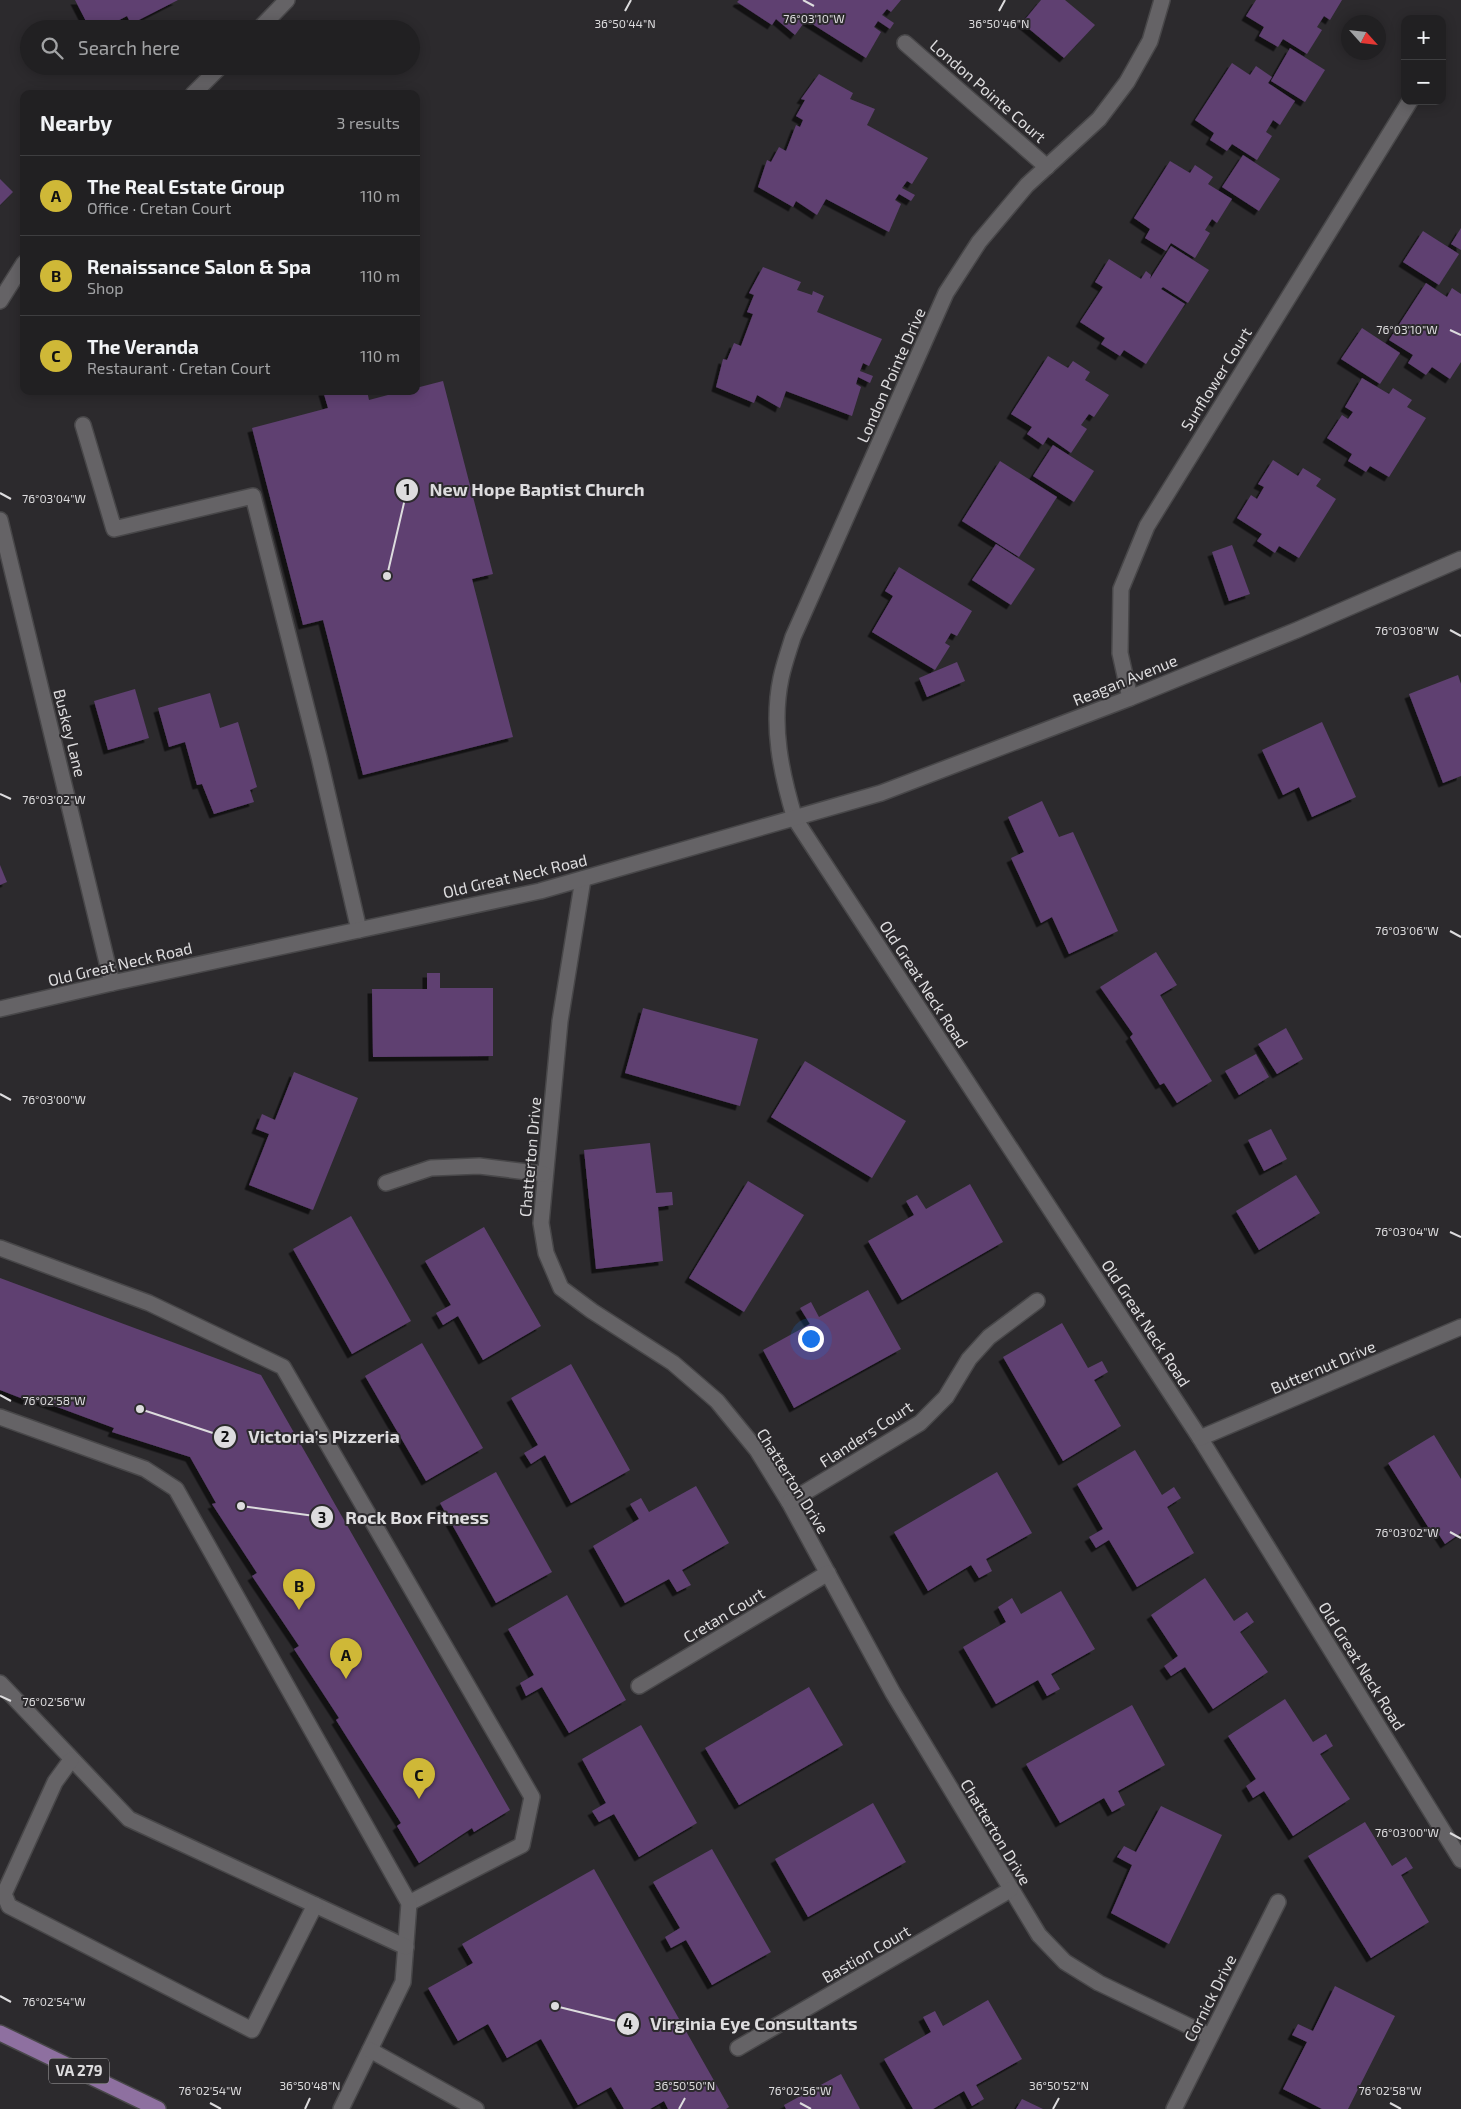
<!DOCTYPE html>
<html lang="en">
<head>
<meta charset="utf-8">
<style>
  :root { --surface:#212022; --page:#29282a; --text:#f1f3f6; --muted:#a2a3a5; --line:#3e3e40; --accent:#cfb837 }
  body { margin:0; font-family:"Exo 2",sans-serif; background:var(--page); color:var(--text) }
  .controls { position:absolute; right:15px; top:15px; display:grid; overflow:hidden; border-radius:10px; box-shadow:0 2px 12px #0003 }
  .controls button { width:45px; height:45px; display:grid; place-items:center; padding:0; border:0; border-bottom:1px solid var(--line); background:var(--surface); color:var(--text); font:25px sans-serif }
  .compass { position:absolute; left:1341px; top:15px; width:45px; height:45px; border-radius:50%; background:var(--surface); box-shadow:0 2px 12px #0003; rotate:117deg }
  .you { position:absolute; left:810px; top:1338px; width:18px; height:18px; margin:-12px; border:4px solid #fff; border-radius:50%; background:#1a73e8; box-shadow:0 0 0 8px #1a73e833 }
  .badge { display:grid; place-items:center; width:32px; height:32px; border-radius:50%; background:var(--accent); color:#111; font-size:16px; font-weight:700 }
  .pin { position:absolute; translate:-50% -41px; filter:drop-shadow(0 1px 2px #0008) }
  .pin::after { content:''; position:absolute; top:26px; width:18px; height:15px; background:inherit; clip-path:polygon(0 0,100% 0,50% 100%) }
  .list { margin:0; padding:0; list-style:none }
  h2 { display:flex; justify-content:space-between; align-items:center; height:65px; margin:0; padding:0 20px; font-size:21px }
  h2 small { font-size:16px; font-weight:400; color:var(--muted) }
  .list li { display:grid; grid-template-columns:32px 1fr auto; gap:15px; align-items:center; box-sizing:border-box; height:80px; padding:0 20px; border-top:1px solid var(--line) }
  .list b { display:block; font-size:19px; white-space:nowrap }
  .list p { margin:0; font-size:16px; white-space:nowrap; color:var(--muted) }
  .list em { font-size:16px; font-style:normal; color:var(--muted) }
  .icon { flex:none; width:28px; height:28px; fill:none; stroke:currentColor; stroke-width:2; stroke-linecap:round; stroke-linejoin:round }
  .map { position:relative; flex:none; width:1461px; height:2109px; overflow:hidden }
  .search { position:absolute; background:var(--surface); box-shadow:0 2px 12px #0003; left:20px; top:20px; width:400px; height:55px; display:flex; align-items:center; gap:12px; box-sizing:border-box; padding:0 18px; border-radius:28px; color:var(--muted); font-size:19px }
  .panel { position:absolute; background:var(--surface); box-shadow:0 2px 12px #0003; left:20px; top:90px; width:400px; height:305px; border-radius:10px }
  .map>svg:first-child { display:block }
  .building { fill:#5f4071; filter:url(#shadow) }
  .lines { fill:none; stroke-linecap:round; stroke-linejoin:round }
  .minor-casing { stroke:#484749; stroke-width:18 }
  .major-casing { stroke:#484749; stroke-width:18 }
  .minor { stroke:#656366; stroke-width:15 }
  .major { stroke:#8e70a0; stroke-width:15 }
  .ticks { fill:none; stroke:#dddcde; stroke-width:2 }
  .labels { text-anchor:middle; stroke-width:4; stroke-linejoin:round; paint-order:stroke }
  .shield { fill:#2c2a2d; stroke:#a8a7a9; stroke-width:1 }
  .shield-label { font-size:15px; font-weight:bold; fill:#dddcde }
  .street-label { font-size:16px; fill:#dddcde; stroke:#2c2a2d }
  .ticks-label { font-size:12px; text-anchor:middle; fill:#dddcde; stroke:#2c2a2d; stroke-width:4; stroke-linejoin:round; paint-order:stroke }
  .leader { fill:none; stroke:#dddcde; stroke-width:2 }
  .callout-dot { fill:#dddcde; stroke:#2c2a2d; stroke-width:2 }
  .mark-label { font-size:15px; text-anchor:middle; font-weight:bold; fill:#111 }
  .callout-label { font-size:18px; text-anchor:middle; font-weight:bold; fill:#dddcde; stroke:#2c2a2d; stroke-width:4; stroke-linejoin:round; paint-order:stroke }
</style>
</head>
<body>
<div class="map">
<svg width="1461" height="2109" viewBox="0 0 1461 2109">
  <defs>
    <filter id="shadow"><feDropShadow dx="-4.5" dy="4.5" stdDeviation="0" flood-color="#0009"/></filter>
  </defs>
  <rect width="100%" height="100%" fill="#2c2a2d"/>
  <!-- building -->
  <g class="building">
    <path d="M75 0H178L131 24 127 16 102 29H90Z"/>
    <path d="M739 0H901L891 12 887 9 882 15 894 23 890 29 878 21 874 27 881 32 866 58 806 20 795 35 776 19 772 25 737 2Z"/>
    <path d="M1041 0H1065L1095 25 1064 58 1022 23Z"/>
    <path d="M1256 0H1342L1330 20 1324 16 1317 27 1322 30 1307 54 1283 39 1278 47 1259 36 1264 27 1246 16Z"/>
    <path d="M1290 48 1325 70 1305 102 1271 81Z"/>
    <path d="M1232 63 1250 75 1256 66 1272 77 1268 83 1295 101 1280 125 1273 120 1266 132 1272 136 1257 160 1232 144 1227 151 1210 140 1214 133 1195 120Z"/>
    <path d="M819 74 853 93 850 99 875 109 867 125 928 158 912 184 907 181 902 188 915 195 911 201 899 194 895 200 901 204 889 232 826 199 817 215 796 201 793 207 758 187 767 160 771 162 779 147 786 151 796 125 800 127 803 120 796 116 805 100 801 99Z"/>
    <path d="M1243 155 1280 179 1259 211 1222 187Z"/>
    <path d="M1170 161 1190 173 1195 165 1213 177 1208 184 1232 199 1217 223 1212 219 1205 230 1210 233 1195 258 1171 243 1166 251 1145 238 1150 229 1134 218Z"/>
    <path d="M0 179 13 192 0 205Z"/>
    <path d="M1461 228V250L1451 244Z"/>
    <path d="M1423 231 1459 254 1439 285 1403 262Z"/>
    <path d="M1171 246 1209 270 1188 303 1163 287 1161 289 1185 304 1146 364 1124 350 1120 356 1101 344 1105 338 1080 322 1103 287 1095 282 1109 259 1141 279 1146 271 1151 275 1150 279Z"/>
    <path d="M763 267 801 282 797 290 812 295 813 291 824 296 817 312 882 339 869 366 863 363 860 371 873 376 870 383 858 377 856 384 861 387 852 416 786 391 780 408 757 395 754 403 716 387 723 359 727 360 734 343 741 346 753 314 747 312 754 295 749 293Z"/>
    <path d="M1426 283 1447 297 1452 288 1461 294V362L1450 379 1432 367 1426 375 1408 363 1413 355 1389 340Z"/>
    <path d="M1362 328 1400 353 1380 384 1341 359Z"/>
    <path d="M1048 356 1068 368 1073 361 1090 372 1085 380 1109 395 1094 417 1089 414 1081 425 1087 429 1071 453 1048 437 1043 445 1027 434 1032 427 1011 414Z"/>
    <path d="M1362 378 1389 394 1393 388 1412 400 1407 407 1426 418 1389 477 1370 466 1366 472 1348 461 1352 454 1327 438 1342 415 1348 419 1353 412 1345 407Z"/>
    <path d="M443 381 493 574 472 579 513 737 363 775 323 620 303 625 252 428 328 408 323 391H367L369 400 403 391H416V388Z"/>
    <path d="M1053 445 1094 471 1074 502 1033 476Z"/>
    <path d="M1273 460 1298 476 1303 468 1321 479 1316 486 1336 499 1299 558 1279 546 1275 553 1257 541 1262 534 1237 518 1251 495 1257 499 1264 487 1258 484Z"/>
    <path d="M1000 461 1057 497 1019 557 962 521Z"/>
    <path d="M996 544 1035 569 1011 605 972 580Z"/>
    <path d="M1232 545 1250 594 1229 601 1212 552Z"/>
    <path d="M899 567 972 611 957 636 951 633 945 643 950 646 935 670 872 632 893 596 885 591Z"/>
    <path d="M957 662 965 681 927 697 919 678Z"/>
    <path d="M1458 675 1461 684V776L1443 783 1409 694Z"/>
    <path d="M135 689 149 738 108 750 94 701Z"/>
    <path d="M210 693 220 728 238 722 257 787 250 790 254 802 214 814 202 784 197 785 185 742 169 747 158 708Z"/>
    <path d="M1322 722 1356 797 1312 817 1299 787 1283 795 1262 750Z"/>
    <path d="M1042 801 1059 837 1073 832 1118 931 1069 954 1052 917 1041 923 1011 858 1024 852 1008 817Z"/>
    <path d="M0 865 7 882 0 885Z"/>
    <path d="M1156 952 1177 985 1160 995 1212 1081 1177 1103 1164 1083 1160 1085 1130 1037 1133 1034 1100 987Z"/>
    <path d="M427 973H440V988H493V1056L373 1057 372 989H427Z"/>
    <path d="M643 1008 758 1039 740 1106 625 1073Z"/>
    <path d="M1286 1028 1303 1059 1277 1074 1258 1044Z"/>
    <path d="M1256 1054 1269 1077 1239 1095 1225 1071Z"/>
    <path d="M805 1061 906 1121 872 1178 771 1117Z"/>
    <path d="M294 1072 358 1098 313 1210 249 1185 269 1134 256 1129 262 1114 275 1120Z"/>
    <path d="M1271 1129 1287 1159 1264 1171 1248 1140Z"/>
    <path d="M650 1143 656 1193 672 1192 673 1205 658 1207 663 1261 596 1269 584 1150Z"/>
    <path d="M1296 1175 1320 1213 1259 1250 1236 1211Z"/>
    <path d="M748 1181 804 1215 744 1312 689 1278Z"/>
    <path d="M970 1184 1003 1242 902 1300 868 1241 914 1215 906 1201 917 1195 926 1209Z"/>
    <path d="M351 1216 411 1321 352 1354 293 1249Z"/>
    <path d="M484 1227 541 1326 483 1360 458 1316 443 1325 436 1313 451 1305 425 1261Z"/>
    <path d="M0 1278 261 1375 510 1810 474 1832 472 1828 419 1863 397 1826 401 1823 336 1720 339 1718 294 1649 299 1646 252 1576 257 1573 212 1504 216 1503 190 1457 112 1432 114 1428 33 1398 31 1402 0 1390Z"/>
    <path d="M868 1290 901 1349 794 1408 763 1350 810 1324 800 1308 811 1302 819 1317Z"/>
    <path d="M1062 1323 1088 1368 1102 1361 1108 1372 1094 1380 1121 1426 1063 1461 1003 1357Z"/>
    <path d="M422 1343 483 1448 426 1481 365 1376Z"/>
    <path d="M571 1364 630 1470 571 1503 545 1455 531 1464 524 1453 538 1445 511 1398Z"/>
    <path d="M1434 1435 1461 1479V1533L1445 1544 1434 1527 1430 1530 1388 1463Z"/>
    <path d="M1135 1450 1162 1495 1174 1487 1181 1498 1167 1507 1194 1553 1137 1587 1109 1540 1096 1548 1089 1537 1103 1529 1077 1484Z"/>
    <path d="M496 1472 552 1572 496 1603 440 1503Z"/>
    <path d="M997 1472 1032 1533 986 1559 992 1571 979 1578 971 1565 928 1591 894 1532Z"/>
    <path d="M696 1486 729 1543 682 1570 691 1585 677 1592 669 1579 625 1603 593 1546 639 1519 630 1504 641 1498 649 1512Z"/>
    <path d="M1205 1578 1234 1621 1247 1612 1254 1622 1240 1632 1268 1672 1213 1709 1185 1667 1171 1676 1164 1666 1178 1656 1151 1615Z"/>
    <path d="M1061 1591 1095 1649 1051 1674 1060 1689 1047 1696 1038 1680 996 1704 963 1647 1006 1622 998 1607 1012 1598 1021 1614Z"/>
    <path d="M567 1595 626 1700 569 1733 542 1687 526 1696 520 1683 534 1675 508 1629Z"/>
    <path d="M809 1687 843 1745 739 1805 705 1748Z"/>
    <path d="M1285 1699 1313 1742 1326 1734 1333 1746 1320 1754 1350 1799 1293 1836 1264 1791 1253 1798 1246 1786 1256 1779 1228 1736Z"/>
    <path d="M1132 1705 1165 1765 1118 1791 1125 1805 1112 1812 1104 1798 1060 1823 1026 1764Z"/>
    <path d="M641 1725 697 1823 639 1857 614 1814 599 1822 592 1811 606 1803 582 1759Z"/>
    <path d="M873 1803 906 1862 808 1917 775 1859Z"/>
    <path d="M1161 1806 1222 1835 1169 1944 1111 1913 1132 1865 1117 1857 1124 1846 1136 1852Z"/>
    <path d="M1365 1822 1392 1866 1406 1857 1413 1868 1401 1875 1429 1922 1371 1958 1308 1856Z"/>
    <path d="M712 1849 771 1952 712 1985 686 1940 671 1948 665 1937 680 1928 653 1882Z"/>
    <path d="M594 1869 729 2107 726 2109H668L664 2101 650 2109H624L611 2087 578 2105 541 2039 507 2058 488 2024 458 2041 428 1988 473 1963 462 1944Z"/>
    <path d="M1335 1986 1395 2016 1348 2109H1322L1283 2089 1307 2042 1292 2035 1298 2024 1313 2031Z"/>
    <path d="M988 2000 1022 2059 976 2085 984 2099 972 2106 964 2091 933 2109H913L884 2059 931 2032 923 2017 935 2011 943 2026Z"/>
    <path d="M841 2074 860 2109H786L784 2105Z"/>
    <path d="M1022 2099 1043 2109H1016Z"/>
  </g>
  <g class="lines">
    <!-- minor casing -->
    <g class="minor-casing">
      <g id="minor">
        <path d="M1162 0 1150 41 1127 82 1099 119 1027 185 979 242 946 293 793 637C789 650 784 664 781 678 771 726 781 773 795 819L1200 1438 1461 1860"/>
        <path d="M259 29 287 0"/>
        <path d="M905 43 1047 167"/>
        <path d="M193 94 221 66"/>
        <path d="M0 301 24 263"/>
        <path d="M83 425 114 529 253 496 319 757 359 930"/>
        <path d="M0 520 112 983"/>
        <path d="M1130 698 1120 653 1121 589 1147 526 1410 101"/>
        <path d="M583 879 560 1021 541 1223 546 1253 561 1288 592 1311 673 1363 717 1401 757 1450 789 1502 893 1693 1039 1935 1065 1962 1099 1983 1210 2036"/>
        <path d="M0 1009 112 983 540 891 881 793 1130 698 1297 630 1461 559"/>
        <path d="M386 1183 431 1168 479 1166 544 1174"/>
        <path d="M0 1248 149 1303 283 1367 532 1797 522 1845 409 1903"/>
        <path d="M0 1417 145 1469 176 1489 409 1903 403 1982 341 2109"/>
        <path d="M1200 1438 1461 1327"/>
        <path d="M789 1502 920 1423 946 1397 969 1359 989 1337 1037 1301"/>
        <path d="M0 1683 129 1819 406 1947"/>
        <path d="M639 1686 828 1573"/>
        <path d="M71 1760 55 1782 4 1894 9 1906 252 2030 315 1905"/>
        <path d="M738 2048 1010 1890"/>
        <path d="M370 2050 476 2109"/>
        <path d="M1174 2109 1278 1902"/>
      </g>
    </g>
    <!-- major casing -->
    <g class="major-casing">
      <path id="major" d="M0 2033 158 2109"/>
    </g>
    <!-- minor -->
    <use href="#minor" class="minor"/>
    <!-- major -->
    <use href="#major" class="major"/>
  </g>
  <!-- ticks -->
  <path class="ticks" d="M803 0 814 6M625 11 631 0M999 11 1005 0M1450 330 1461 335M0 493 11 499M1450 630 1461 636M0 794 11 799M1450 931 1461 937M0 1094 11 1100M1450 1232 1461 1237M0 1395 11 1401M1450 1532 1461 1538M0 1696 11 1701M1450 1833 1461 1839M0 1996 11 2002M210 2103 221 2109M800 2103 811 2109M1390 2103 1401 2109M305 2109 310 2098M679 2109 685 2098M1053 2109 1059 2098"/>
  <g class="labels">
    <!-- shield labels -->
    <rect class="shield" x="49" y="2058.5" width="60" height="25" rx="4"/>
    <g class="shield-label">
      <text x="79" y="2076">VA 279</text>
    </g>
    <!-- street labels -->
    <g class="street-label">
      <text transform="translate(988 91) rotate(41)" y="6">London Pointe Court</text>
      <text transform="translate(891 375) rotate(-66)" y="6">London Pointe Drive</text>
      <text transform="translate(1216 379) rotate(-58)" y="6">Sunflower Court</text>
      <text transform="translate(1125 680) rotate(-22)" y="6">Reagan Avenue</text>
      <text transform="translate(70 733) rotate(76)" y="6">Buskey Lane</text>
      <text transform="translate(515 876) rotate(-13)" y="6">Old Great Neck Road</text>
      <text transform="translate(120 964) rotate(-13)" y="6">Old Great Neck Road</text>
      <text transform="translate(924 984) rotate(57)" y="6">Old Great Neck Road</text>
      <text transform="translate(530 1157) rotate(-85)" y="6">Chatterton Drive</text>
      <text transform="translate(1146 1323) rotate(57)" y="6">Old Great Neck Road</text>
      <text transform="translate(1323 1367) rotate(-23)" y="6">Butternut Drive</text>
      <text transform="translate(866 1434) rotate(-33)" y="6">Flanders Court</text>
      <text transform="translate(793 1481) rotate(58)" y="6">Chatterton Drive</text>
      <text transform="translate(724 1615) rotate(-31)" y="6">Cretan Court</text>
      <text transform="translate(1362 1666) rotate(58)" y="6">Old Great Neck Road</text>
      <text transform="translate(996 1832) rotate(59)" y="6">Chatterton Drive</text>
      <text transform="translate(866 1954) rotate(-30)" y="6">Bastion Court</text>
      <text transform="translate(1210 1998) rotate(-63)" y="6">Cornick Drive</text>
    </g>
  </g>
  <g class="ticks-label">
    <text x="814" y="23">76°03'10"W</text>
    <text x="625" y="28">36°50'44"N</text>
    <text x="999" y="28">36°50'46"N</text>
    <text x="1407" y="334">76°03'10"W</text>
    <text x="54" y="503">76°03'04"W</text>
    <text x="1407" y="635">76°03'08"W</text>
    <text x="54" y="804">76°03'02"W</text>
    <text x="1407" y="935">76°03'06"W</text>
    <text x="54" y="1104">76°03'00"W</text>
    <text x="1407" y="1236">76°03'04"W</text>
    <text x="54" y="1405">76°02'58"W</text>
    <text x="1407" y="1537">76°03'02"W</text>
    <text x="54" y="1706">76°02'56"W</text>
    <text x="1407" y="1837">76°03'00"W</text>
    <text x="54" y="2006">76°02'54"W</text>
    <text x="310" y="2090">36°50'48"N</text>
    <text x="685" y="2090">36°50'50"N</text>
    <text x="1059" y="2090">36°50'52"N</text>
    <text x="210" y="2095">76°02'54"W</text>
    <text x="800" y="2095">76°02'56"W</text>
    <text x="1390" y="2095">76°02'58"W</text>
  </g>
  <!-- callouts -->
  <path class="leader" d="M387 576L407 490M140 1409L225 1437M241 1506L322 1517M555 2006L628 2024"/>
  <g class="callout-dot">
    <circle cx="387" cy="576" r="5"/>
    <circle cx="140" cy="1409" r="5"/>
    <circle cx="241" cy="1506" r="5"/>
    <circle cx="555" cy="2006" r="5"/>
    <circle cx="407" cy="490" r="12"/>
    <circle cx="225" cy="1437" r="12"/>
    <circle cx="322" cy="1517" r="12"/>
    <circle cx="628" cy="2024" r="12"/>
  </g>
  <g class="mark-label">
    <text x="407" y="495">1</text>
    <text x="225" y="1442">2</text>
    <text x="322" y="1523">3</text>
    <text x="628" y="2029">4</text>
  </g>
  <g class="callout-label">
    <text x="537" y="496">New Hope Baptist Church</text>
    <text x="324" y="1443">Victoria’s Pizzeria</text>
    <text x="417" y="1524">Rock Box Fitness</text>
    <text x="754" y="2030">Virginia Eye Consultants</text>
  </g>
</svg>
<div class="controls">
<button>+</button>
<button>−</button>
</div>
<svg class="compass" viewBox="-18 -18 36 36"><path d="M0-13l5 13h-10z" fill="#e53935"/><path d="M0 13l5-13h-10z" fill="#a2a3a5"/></svg>
<div class="you"></div>
<div class="pin badge" style="left:346px;top:1679px">A</div>
<div class="pin badge" style="left:299px;top:1610px">B</div>
<div class="pin badge" style="left:419px;top:1799px">C</div>
<div class="search"><svg class="icon" aria-label="search" viewBox="0 0 24 24"><circle cx="10" cy="10" r="6"/><path d="M15 15l6 6"/></svg>Search here</div>
<section class="panel">
<h2>Nearby<small>3 results</small></h2>
<ul class="list">
<li><span class="badge">A</span><div><b>The Real Estate Group</b><p>Office · Cretan Court</p></div><em>110 m</em></li>
<li><span class="badge">B</span><div><b>Renaissance Salon &amp; Spa</b><p>Shop</p></div><em>110 m</em></li>
<li><span class="badge">C</span><div><b>The Veranda</b><p>Restaurant · Cretan Court</p></div><em>110 m</em></li>
</ul>
</section>
</div>
</body>
</html>
